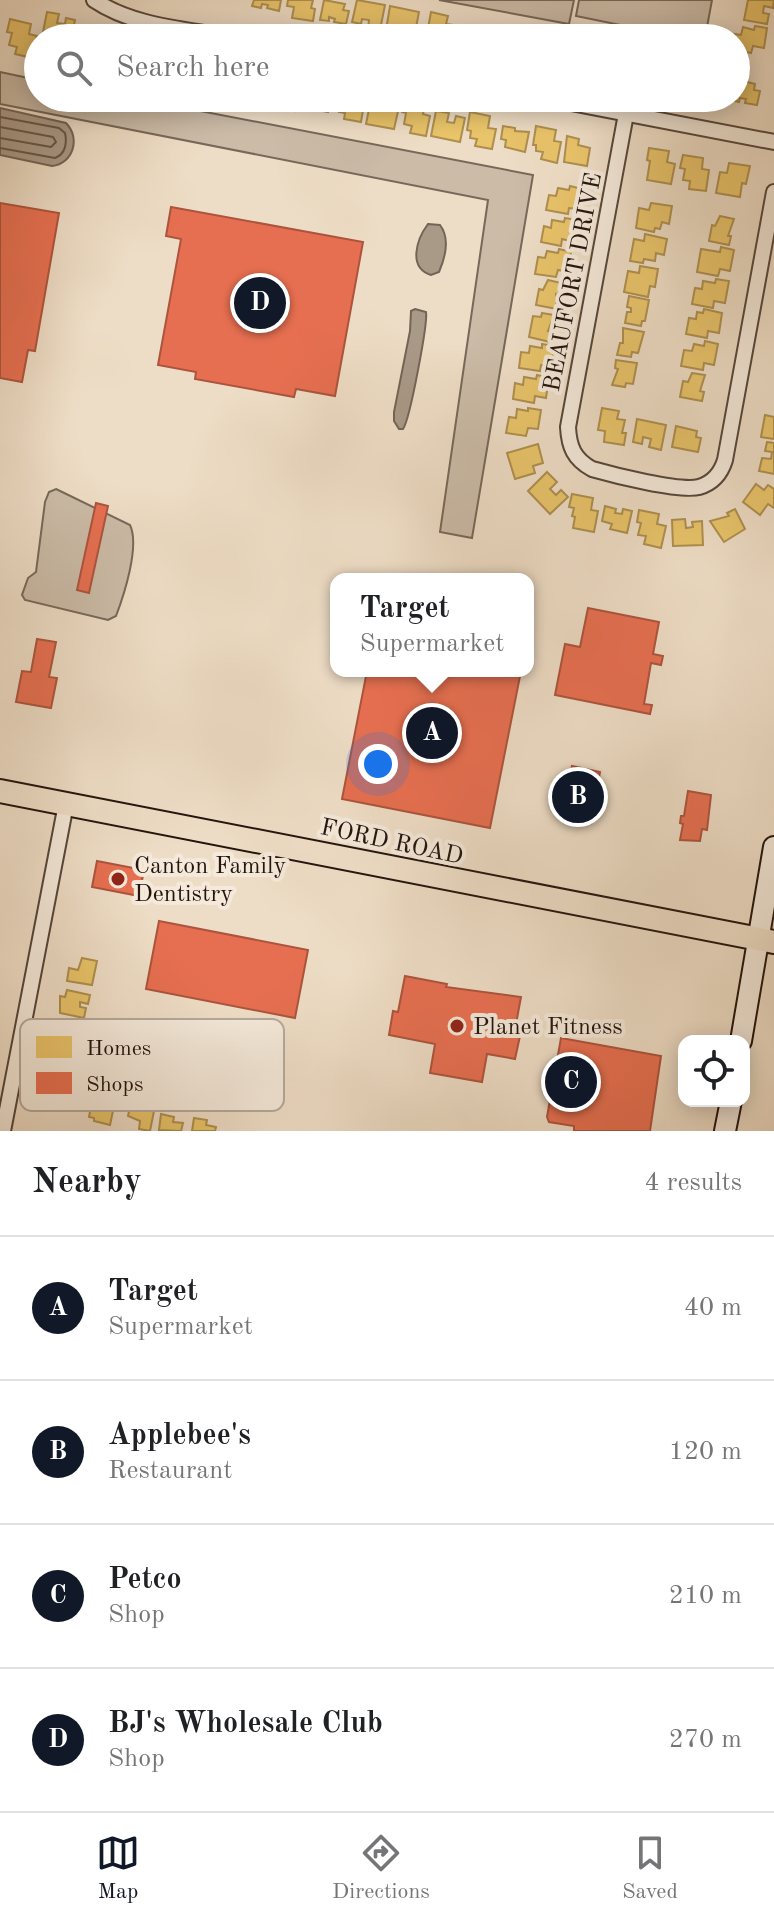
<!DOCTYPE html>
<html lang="en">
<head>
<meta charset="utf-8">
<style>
  :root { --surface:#fff; --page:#f6f6f6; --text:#202124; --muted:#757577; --line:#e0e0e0; --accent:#111827 }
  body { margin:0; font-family:"Old Standard TT",serif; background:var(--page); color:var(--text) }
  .controls { position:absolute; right:24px; bottom:24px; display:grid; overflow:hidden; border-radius:16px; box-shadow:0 4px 20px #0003 }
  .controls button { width:72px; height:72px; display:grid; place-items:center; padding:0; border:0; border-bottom:2px solid var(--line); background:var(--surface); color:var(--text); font:40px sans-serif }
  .you { position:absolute; left:378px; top:764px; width:28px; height:28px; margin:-20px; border:6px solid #fff; border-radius:50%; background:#1a73e8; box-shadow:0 0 0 12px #1a73e833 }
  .badge { display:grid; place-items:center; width:52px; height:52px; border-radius:50%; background:var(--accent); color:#fff; font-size:26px; font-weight:700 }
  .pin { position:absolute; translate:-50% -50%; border:4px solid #fff; box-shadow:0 2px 8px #0006 }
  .popup { position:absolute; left:330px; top:573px; width:204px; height:104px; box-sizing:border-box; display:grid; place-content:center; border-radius:16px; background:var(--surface); filter:drop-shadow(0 2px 6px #0005); font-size:26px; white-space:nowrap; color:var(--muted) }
  .popup b { font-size:30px; color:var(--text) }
  .popup::after { content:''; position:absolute; left:50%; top:100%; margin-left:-16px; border:16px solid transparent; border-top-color:var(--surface) }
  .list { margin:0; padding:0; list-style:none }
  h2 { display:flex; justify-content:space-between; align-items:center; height:104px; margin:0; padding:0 32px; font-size:34px }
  h2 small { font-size:26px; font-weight:400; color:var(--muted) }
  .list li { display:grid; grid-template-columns:52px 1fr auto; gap:24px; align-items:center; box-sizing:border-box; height:144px; padding:0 32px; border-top:2px solid var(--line) }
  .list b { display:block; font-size:30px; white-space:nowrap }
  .list p { margin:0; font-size:26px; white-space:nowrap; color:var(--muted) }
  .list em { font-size:26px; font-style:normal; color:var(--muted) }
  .icon { flex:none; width:44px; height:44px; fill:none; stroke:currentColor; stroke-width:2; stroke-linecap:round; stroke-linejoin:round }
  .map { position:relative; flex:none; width:774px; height:1131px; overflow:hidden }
  .search { position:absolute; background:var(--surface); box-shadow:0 4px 20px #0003; left:24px; right:24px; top:24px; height:88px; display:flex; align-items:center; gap:20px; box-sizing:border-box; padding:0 28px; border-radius:44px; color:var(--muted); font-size:30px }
  .sheet { height:680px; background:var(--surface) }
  nav { display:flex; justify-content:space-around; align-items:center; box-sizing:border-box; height:112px; border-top:2px solid var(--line); background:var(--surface); font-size:22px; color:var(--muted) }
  nav a { display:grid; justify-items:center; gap:4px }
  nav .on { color:var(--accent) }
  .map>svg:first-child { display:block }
  .green { fill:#cbbba7; stroke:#77685a; stroke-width:2 }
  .water { fill:#a99987; stroke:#736457; stroke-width:2 }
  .homes { fill:#e9c46a; stroke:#ae8f4e; stroke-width:2 }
  .shops { fill:#e76f51; stroke:#ac543d; stroke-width:2 }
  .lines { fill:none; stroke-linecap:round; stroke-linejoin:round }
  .shore { stroke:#66564a; stroke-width:2 }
  .street-casing { stroke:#56463c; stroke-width:18 }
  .secondary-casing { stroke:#23140e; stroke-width:24 }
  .primary-casing { stroke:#23140e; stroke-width:26 }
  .street { stroke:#f4e9da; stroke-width:14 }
  .secondary { stroke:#f4e9da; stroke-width:20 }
  .primary { stroke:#eeddc6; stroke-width:22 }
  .poi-dot { fill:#8f2418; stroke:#f4e9da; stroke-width:3 }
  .labels { text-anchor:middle; stroke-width:8; stroke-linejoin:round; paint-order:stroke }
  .street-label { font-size:24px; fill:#23140e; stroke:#f4e9da }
  .poi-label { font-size:24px; fill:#23140e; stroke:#f4e9da; text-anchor:start }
  .key { fill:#f4e9da; stroke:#b5a99d; stroke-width:2 }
  .key-label { font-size:22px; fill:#23140e }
</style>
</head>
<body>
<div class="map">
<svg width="774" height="1131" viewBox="0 0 774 1131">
  <rect width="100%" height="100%" fill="#eeddc6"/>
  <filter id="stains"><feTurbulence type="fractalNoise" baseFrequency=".0025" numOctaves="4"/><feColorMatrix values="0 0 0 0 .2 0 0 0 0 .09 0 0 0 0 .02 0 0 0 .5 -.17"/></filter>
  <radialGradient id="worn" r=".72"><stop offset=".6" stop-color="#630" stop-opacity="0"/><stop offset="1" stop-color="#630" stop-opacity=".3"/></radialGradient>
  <!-- green -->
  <g class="green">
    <path d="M439 0H574L569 24Z"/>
    <path d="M579 0H712L705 38H684L576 16Z"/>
    <path d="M0 72 38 80V98H133L533 175 472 538 440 532 488 200 0 104Z"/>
    <path d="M56 489 130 525C140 546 124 595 116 616L108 620 25 600 22 595 28 578 36 572 45 502 49 492Z"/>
  </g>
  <!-- water -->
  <g class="water">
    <path d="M0 108 66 123C81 138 73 164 52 166L0 155Z"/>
    <path d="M428 224 440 225C450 238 445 258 439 272L431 275C408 268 416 240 428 224Z"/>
    <path d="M415 309 426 312C428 323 410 419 403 429H399L394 421V412L410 331 411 311Z"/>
  </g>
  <!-- homes -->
  <g class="homes">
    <path d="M254 0H281L279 11 267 8 268 5 262 4 261 8 252 6Z"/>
    <path d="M288 0H313L311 8 315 9 313 21 292 18 294 7 287 6Z"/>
    <path d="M324 0 345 4 343 10 349 11 346 24 334 22 335 19 329 17V21L320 20Z"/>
    <path d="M357 0 385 5 380 30 368 28 369 20 362 19 361 24 352 22Z"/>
    <path d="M748 0H774L773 8 764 6 763 13 769 14 767 24 744 20Z"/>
    <path d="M390 6 419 12 414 38 401 35 403 27 396 25 394 32 386 30Z"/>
    <path d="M47 12 59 14 57 23 65 24 66 18 75 20 71 38 42 37Z"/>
    <path d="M431 12 448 16 446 24 454 25 452 36 455 38H434L435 35 427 34Z"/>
    <path d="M10 19 31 24 29 34 37 36 32 58 15 54 17 47 9 45 12 33 7 32Z"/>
    <path d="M464 26 485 32 484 38H462Z"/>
    <path d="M755 26 767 28 764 48 753 46 751 53 736 50 734 34 741 35 743 27 754 30Z"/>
    <path d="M498 27 526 33 525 38H496Z"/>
    <path d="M736 79 755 84 754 90 760 91 757 105 745 103 746 99 740 98 739 102 731 100 736 98Z"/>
    <path d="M273 98H297L295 111 271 106Z"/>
    <path d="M304 98H331L328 112 307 108 308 101Z"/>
    <path d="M337 98H357V102L364 104 361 122 344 119 345 113 339 112 340 106H337Z"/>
    <path d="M371 99 383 101 381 109 389 111 390 105 399 107 394 129 366 124Z"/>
    <path d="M404 99 425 103 423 114 430 116 426 136 410 133 412 126 404 124 406 113 402 112Z"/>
    <path d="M436 111 449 113 447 122 454 123 456 116 465 118 460 142 431 136Z"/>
    <path d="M470 112 490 116 488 128 496 129 492 149 475 146 477 139 470 138 471 131 467 130Z"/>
    <path d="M503 126 515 128V131L529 132 525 152 505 147 506 140 501 139Z"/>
    <path d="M536 126 556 130 554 141 561 142 557 163 541 159 543 152 536 151V145H533Z"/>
    <path d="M567 136 579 139 578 145 590 148 587 166 564 162Z"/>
    <path d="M649 148 669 151 667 162 675 164 671 184 647 180 650 161 647 160Z"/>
    <path d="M683 155 703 158 702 169 709 170 706 191 689 189 690 181 683 180 685 169 680 168Z"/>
    <path d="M729 163 750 166 746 184 742 183 740 197 716 193 720 172 727 173Z"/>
    <path d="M570 186 582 189 578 209 569 208 568 214 546 210 549 195 556 196 558 188 569 190Z"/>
    <path d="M651 203 672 206 669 224 662 222 660 229 655 228 654 232 636 228 639 208 649 210Z"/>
    <path d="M720 216 734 219 728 236H731L729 245 709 241 712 225 715 226Z"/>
    <path d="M565 218 577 220 574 242 562 239 561 246 541 242 544 226 551 228 552 220 564 222Z"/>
    <path d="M645 234 667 239 664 255 656 253 655 261 644 259 643 263 630 261 634 239 644 241Z"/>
    <path d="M721 247 734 250 730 271 720 269 718 276 697 272 701 249 720 252Z"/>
    <path d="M559 249 571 252 568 272 558 270 556 277 535 274 538 257 545 258 547 251 558 253Z"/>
    <path d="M640 266 658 269 655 287 650 286 648 297 624 292 628 271 639 273Z"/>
    <path d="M716 279 729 281 725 303 714 301 713 308 692 304 695 288 702 289 703 281 715 283Z"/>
    <path d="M548 280 561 283 559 295 556 294 557 309 536 305 539 289 543 290Z"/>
    <path d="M629 296 649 300 645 321H642L641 326 625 323 627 312H631V308L627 307Z"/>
    <path d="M704 309 722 313 719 333 708 331 707 338 686 334 689 318 696 319 697 312 703 313Z"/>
    <path d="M542 313 554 315 548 331 552 332 550 342 529 337 533 316 541 317Z"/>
    <path d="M623 328 644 332 638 353 632 352 631 357 617 355 620 343H623Z"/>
    <path d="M705 341 718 344 714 365 704 363 703 370 681 366 684 350 692 351 694 344 704 346Z"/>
    <path d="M542 344 555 346 551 366 541 365 540 371 519 368 521 352 529 353 530 346 542 348Z"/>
    <path d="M616 360 637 363 633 384 626 383 625 387 612 385 618 369 615 368Z"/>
    <path d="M692 373 705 375 700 391 704 392 702 401 680 397 683 381 688 382Z"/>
    <path d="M537 375 549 378 546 398 535 396 534 403 513 399 515 383 523 385 524 377 536 379Z"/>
    <path d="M528 408 541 410 538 429 528 428 526 436 506 433 509 417 516 418 517 409 528 411Z"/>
    <path d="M602 408 619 411 617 419 625 420 622 433H626L624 445 604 442 605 431 598 430Z"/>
    <path d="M765 415 774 417V439L761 437Z"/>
    <path d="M637 419 666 425 661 450 649 447 651 439 643 437 642 444 633 442Z"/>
    <path d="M676 426 697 431 696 437 701 438 698 452 672 447Z"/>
    <path d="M767 442 774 443V474L759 471 762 458 771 459 772 452 765 451Z"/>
    <path d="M538 444 543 463 533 466 535 473 515 479 507 453Z"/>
    <path d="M547 472 557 482 550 489 556 495 561 490 568 497 550 514 528 491Z"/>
    <path d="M756 484 764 490 768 485 774 489V508L768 504 760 515 743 502Z"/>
    <path d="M572 494 593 498 591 510 598 511 594 532 573 528 575 517 572 516 574 508 569 507Z"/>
    <path d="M605 506 616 509 615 513 622 514 623 509 632 511 627 533 610 529 612 524 602 521Z"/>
    <path d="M735 509 745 529 724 542 710 521 729 516 727 513Z"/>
    <path d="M639 510 659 514 657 524 666 526 661 548 644 544 646 536 638 535 641 523 637 522Z"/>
    <path d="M685 519 686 528 693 527 692 522 702 521 703 545 673 546 672 520Z"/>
    <path d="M82 958 97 961 92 985 67 981 69 968 78 970Z"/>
    <path d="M67 990 90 995 88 1004 80 1002V1007L86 1008 84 1018 60 1013V996L65 997Z"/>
    <path d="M54 1057 69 1060 64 1085 39 1080 42 1068 50 1069Z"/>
    <path d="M93 1096 104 1098V1109L113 1111 110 1125 94 1121V1118L89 1117Z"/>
    <path d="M131 1102 155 1106 150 1131 139 1129 140 1121 128 1116Z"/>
    <path d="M161 1114 174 1117 173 1122 183 1123 181 1131 159 1130Z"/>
    <path d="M194 1118 207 1120 206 1125 216 1127 215 1131H192Z"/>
  </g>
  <!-- shops -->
  <g class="shops">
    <path d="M0 203 59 213 35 351 28 350 22 382 0 378Z"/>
    <path d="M171 207 363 242 335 396 296 389 294 397 195 379 196 372 158 365 181 239 166 236Z"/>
    <path d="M96 503 108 506 89 593 77 590Z"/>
    <path d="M588 608 659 622 653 654 663 656 661 665 651 663 644 704 652 705 650 714 555 695 565 644 580 647Z"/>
    <path d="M37 639 56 642 49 677 57 678 51 708 16 702 22 671 31 672Z"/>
    <path d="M367 671H521L490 828 342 799Z"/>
    <path d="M572 766 600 772 591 823 561 816 563 812 556 811 560 790 567 792Z"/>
    <path d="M688 791 711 795 707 830 702 829 700 841 680 840 683 824 680 823 681 816H684Z"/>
    <path d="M97 861 144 870 139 896 92 887Z"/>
    <path d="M159 921 308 950 295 1018 146 989Z"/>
    <path d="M405 976 447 984 446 987 521 997 514 1035 520 1036 515 1059 487 1054 482 1082 430 1073 435 1044 389 1035 393 1011 398 1012Z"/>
    <path d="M561 1038 661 1056 650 1131H574V1126L549 1122 547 1117Z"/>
  </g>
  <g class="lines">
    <!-- shore -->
    <g class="shore">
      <path d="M0 117 59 128 65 133C67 142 66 154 55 158L0 148"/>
      <path d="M0 127 53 137 56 142 51 147 0 138"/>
    </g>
    <!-- street casing -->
    <g class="street-casing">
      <g id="street">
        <path d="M94 0C134 27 187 29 233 38"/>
        <path d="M545 98 774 142"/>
        <path d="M626 114 568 427C569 447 574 459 592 469 613 475 680 492 699 487 713 483 721 473 725 460L774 192"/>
        <path d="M3 1131 66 804"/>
      </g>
    </g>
    <!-- secondary casing -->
    <g class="secondary-casing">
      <g id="secondary">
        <path d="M741 1041 774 847"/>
        <path d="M725 1131 731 1101"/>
      </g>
    </g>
    <!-- primary casing -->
    <g class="primary-casing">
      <path id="primary" d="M0 791 774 942"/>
    </g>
    <!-- street -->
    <use href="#street" class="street"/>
    <!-- secondary -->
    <use href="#secondary" class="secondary"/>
    <!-- primary -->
    <use href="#primary" class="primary"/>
  </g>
  <!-- markers -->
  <g class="poi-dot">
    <circle cx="118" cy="879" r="8"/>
    <circle cx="457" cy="1026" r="8"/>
  </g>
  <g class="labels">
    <!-- street labels -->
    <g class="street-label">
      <text transform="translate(572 282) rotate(-79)" y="8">BEAUFORT DRIVE</text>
      <text transform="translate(392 841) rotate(12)" y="8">FORD ROAD</text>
    </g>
    <!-- poi labels -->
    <g class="poi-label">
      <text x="134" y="873">Canton Family<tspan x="134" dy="28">Dentistry</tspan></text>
      <text x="473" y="1034">Planet Fitness</text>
    </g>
  </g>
  <!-- legend -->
  <rect x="20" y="1019" width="264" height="92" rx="12" class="key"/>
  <rect x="36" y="1036" width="36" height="22" fill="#e9c46a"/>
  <rect x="36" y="1072" width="36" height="22" fill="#e76f51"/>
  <g class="key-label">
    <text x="86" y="1055">Homes</text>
    <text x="86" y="1091">Shops</text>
  </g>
  <rect width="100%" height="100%" filter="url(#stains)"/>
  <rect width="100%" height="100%" fill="url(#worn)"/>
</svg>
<div class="controls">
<button><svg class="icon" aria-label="locate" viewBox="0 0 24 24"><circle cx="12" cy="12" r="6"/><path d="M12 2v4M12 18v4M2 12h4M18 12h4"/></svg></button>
</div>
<div class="you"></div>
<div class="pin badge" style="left:432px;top:733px">A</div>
<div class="popup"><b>Target</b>Supermarket</div>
<div class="pin badge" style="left:578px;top:797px">B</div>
<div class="pin badge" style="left:571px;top:1082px">C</div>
<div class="pin badge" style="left:260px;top:303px">D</div>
<div class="search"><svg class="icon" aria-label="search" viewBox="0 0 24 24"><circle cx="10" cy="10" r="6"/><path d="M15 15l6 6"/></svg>Search here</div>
</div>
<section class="sheet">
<h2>Nearby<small>4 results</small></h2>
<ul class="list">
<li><span class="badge">A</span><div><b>Target</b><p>Supermarket</p></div><em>40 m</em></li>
<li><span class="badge">B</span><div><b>Applebee's</b><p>Restaurant</p></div><em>120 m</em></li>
<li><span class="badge">C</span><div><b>Petco</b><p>Shop</p></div><em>210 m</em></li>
<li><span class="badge">D</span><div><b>BJ's Wholesale Club</b><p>Shop</p></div><em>270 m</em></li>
</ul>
</section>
<nav>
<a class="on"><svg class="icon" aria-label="map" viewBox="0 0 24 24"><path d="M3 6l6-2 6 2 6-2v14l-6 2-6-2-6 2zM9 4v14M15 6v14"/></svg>Map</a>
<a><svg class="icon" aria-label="directions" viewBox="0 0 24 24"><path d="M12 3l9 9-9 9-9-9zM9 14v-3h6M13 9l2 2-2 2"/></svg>Directions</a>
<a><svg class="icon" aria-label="saved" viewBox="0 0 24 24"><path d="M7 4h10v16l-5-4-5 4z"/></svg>Saved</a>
</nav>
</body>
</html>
